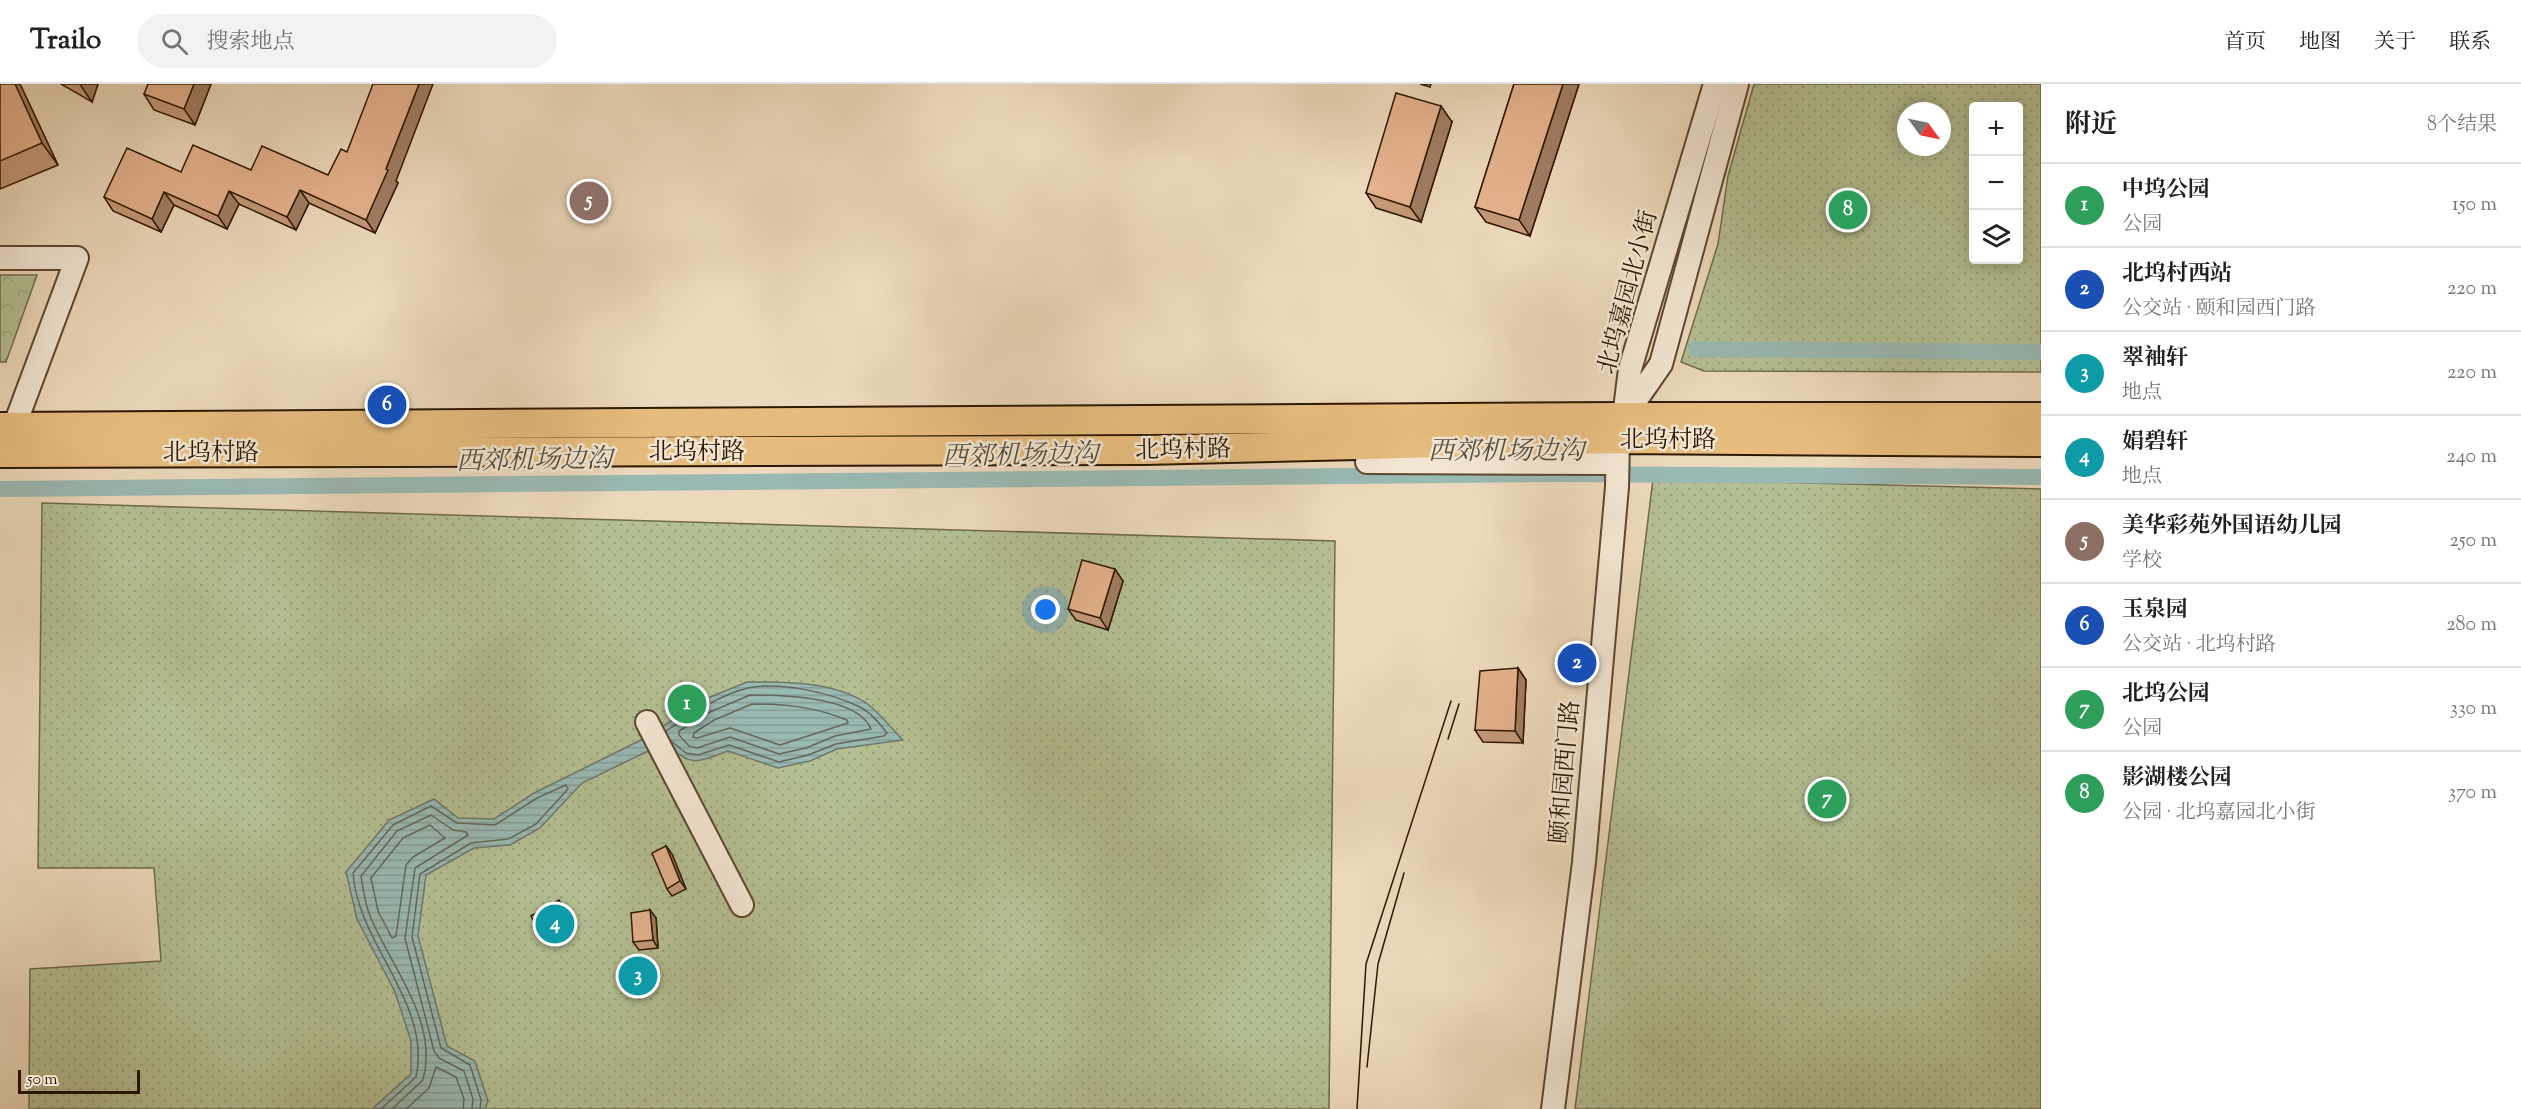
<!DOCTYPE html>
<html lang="zh">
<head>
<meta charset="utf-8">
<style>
  :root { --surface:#fff; --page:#f2f2f2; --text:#202124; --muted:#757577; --line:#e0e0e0; --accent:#1a73e8 }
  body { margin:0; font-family:"Sorts Mill Goudy","Noto Serif SC",serif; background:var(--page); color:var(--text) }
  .controls { position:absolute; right:18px; top:18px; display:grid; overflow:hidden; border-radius:6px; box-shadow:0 3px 15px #0003 }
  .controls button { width:54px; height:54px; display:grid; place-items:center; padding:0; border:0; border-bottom:2px solid var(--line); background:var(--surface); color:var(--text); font:30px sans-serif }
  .compass { position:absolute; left:1897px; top:18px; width:54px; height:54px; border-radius:50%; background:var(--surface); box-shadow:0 3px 15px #0003; rotate:123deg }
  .scale { position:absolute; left:18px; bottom:15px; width:122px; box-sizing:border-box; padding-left:6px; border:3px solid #2d1700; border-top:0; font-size:16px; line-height:21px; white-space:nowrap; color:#2d1700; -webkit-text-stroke:4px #f3e6d3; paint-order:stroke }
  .you { position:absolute; left:1046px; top:526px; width:21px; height:21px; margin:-15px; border:4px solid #fff; border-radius:50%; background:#1a73e8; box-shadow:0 0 0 9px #1a73e833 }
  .badge { display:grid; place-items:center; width:39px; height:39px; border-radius:50%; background:var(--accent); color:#fff; font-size:20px; font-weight:700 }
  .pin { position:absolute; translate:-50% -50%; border:3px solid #fff; box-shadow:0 2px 6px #0006 }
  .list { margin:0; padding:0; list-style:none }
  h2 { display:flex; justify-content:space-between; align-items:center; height:78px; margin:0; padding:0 24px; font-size:26px }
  h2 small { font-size:20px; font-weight:400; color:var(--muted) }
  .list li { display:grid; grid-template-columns:39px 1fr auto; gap:18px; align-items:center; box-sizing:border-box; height:84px; padding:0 24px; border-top:2px solid var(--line) }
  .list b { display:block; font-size:22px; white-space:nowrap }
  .list p { margin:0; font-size:20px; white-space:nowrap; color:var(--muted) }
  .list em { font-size:20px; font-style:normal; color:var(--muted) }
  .icon { flex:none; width:33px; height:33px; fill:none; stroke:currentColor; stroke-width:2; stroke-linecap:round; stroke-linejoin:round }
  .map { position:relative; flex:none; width:2041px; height:1025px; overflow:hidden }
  header { display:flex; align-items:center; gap:36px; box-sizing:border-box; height:84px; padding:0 30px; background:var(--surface); border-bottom:2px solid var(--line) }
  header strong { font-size:28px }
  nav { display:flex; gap:33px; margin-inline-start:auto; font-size:21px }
  .search { width:420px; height:54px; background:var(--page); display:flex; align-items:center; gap:15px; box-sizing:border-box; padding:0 21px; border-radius:33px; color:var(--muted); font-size:22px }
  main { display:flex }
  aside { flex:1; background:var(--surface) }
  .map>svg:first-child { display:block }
  .grass { fill:url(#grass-dots); stroke:#706b4a; stroke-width:1.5; fill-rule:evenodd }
  .forest { fill:url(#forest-crowns); stroke:#706b4a; stroke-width:1.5 }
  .water { fill:url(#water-rules); stroke:#6e786b; stroke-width:1.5 }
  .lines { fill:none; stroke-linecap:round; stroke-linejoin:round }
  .shore { stroke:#63685a; stroke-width:1.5 }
  .canal { stroke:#99b9b3; stroke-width:16 }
  .minor-casing { stroke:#5d472f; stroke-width:26 }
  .major-casing { stroke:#2d1700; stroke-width:32 }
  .minor { stroke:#f3e6d3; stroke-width:22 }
  .major { stroke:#e6bc7e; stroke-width:28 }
  .tram { stroke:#2d1700; stroke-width:1.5 }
  .wall { fill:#c49978; stroke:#2d1700; stroke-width:1.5 }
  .shaded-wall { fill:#a07d62; stroke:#2d1700; stroke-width:1.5 }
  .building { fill:#e4b28c; stroke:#2d1700; stroke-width:1.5 }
  .labels { text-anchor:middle; stroke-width:5; stroke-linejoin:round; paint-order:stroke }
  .street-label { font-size:24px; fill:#2d1700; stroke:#f3e6d3 }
  .water-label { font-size:26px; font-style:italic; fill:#53503f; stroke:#f3e6d3 }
</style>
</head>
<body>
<header>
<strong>Trailo</strong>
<div class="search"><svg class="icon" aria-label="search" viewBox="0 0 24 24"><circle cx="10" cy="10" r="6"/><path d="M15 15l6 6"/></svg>搜索地点</div>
<nav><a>首页</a><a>地图</a><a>关于</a><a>联系</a></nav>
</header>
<main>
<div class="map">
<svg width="2041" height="1025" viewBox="0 0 2041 1025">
  <defs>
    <pattern id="grass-dots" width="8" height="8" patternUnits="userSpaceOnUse" patternTransform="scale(1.5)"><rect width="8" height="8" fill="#b4bf93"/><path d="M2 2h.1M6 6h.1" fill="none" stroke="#9ba37d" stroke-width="1.8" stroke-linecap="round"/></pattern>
    <pattern id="forest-crowns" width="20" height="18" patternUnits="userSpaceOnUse" patternTransform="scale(1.5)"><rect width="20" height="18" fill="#b4bf93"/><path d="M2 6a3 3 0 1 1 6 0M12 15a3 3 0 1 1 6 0" fill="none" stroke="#9ba37d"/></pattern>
    <pattern id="water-rules" width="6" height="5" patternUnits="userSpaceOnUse" patternTransform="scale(1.5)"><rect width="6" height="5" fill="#99b9b3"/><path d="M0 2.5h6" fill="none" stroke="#849e98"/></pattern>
  </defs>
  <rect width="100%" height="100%" fill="#ecd8bb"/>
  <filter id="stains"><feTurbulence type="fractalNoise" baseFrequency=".00333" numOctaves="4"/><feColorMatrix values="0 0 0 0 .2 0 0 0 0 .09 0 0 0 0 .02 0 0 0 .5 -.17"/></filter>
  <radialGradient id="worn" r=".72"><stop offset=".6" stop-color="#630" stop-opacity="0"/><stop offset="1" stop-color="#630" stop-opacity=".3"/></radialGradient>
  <!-- grass -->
  <g class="grass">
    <path d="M1754 0H2041V288L1704 287 1681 278 1718 160 1728 92ZM1974 22H2018V176H1974ZM1906 27H1942V63H1906Z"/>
    <path d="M1653 395 2041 405V1025H1575Z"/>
    <path d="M42 419 1335 457 1329 1025H29L30 885 161 877 154 784H38Z"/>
  </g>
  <!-- forest -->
  <path class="forest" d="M0 191H37L6 278H0Z"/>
  <!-- water -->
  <path class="water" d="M747 598C785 598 832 597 866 619 879 628 891 644 903 656L837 665 810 677 778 684 728 667C703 676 692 685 671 663L646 668 582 699 540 744 510 761 474 764 426 791 418 852 447 962 475 977 488 1017 485 1025H372L411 990V957L395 908 357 835 346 788 389 736 434 715 458 734 494 735 534 709 645 654 703 616Z"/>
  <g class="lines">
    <!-- shore -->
    <g class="shore">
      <path d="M750 611C781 611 857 612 871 645L835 652 806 664 779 670 730 653 697 664 689 662 679 651V647L710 628Z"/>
      <path d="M752 620C786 620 815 623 847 636L848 639 780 661 730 644 697 654 693 653 694 649 714 636Z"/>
      <path d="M666 647C691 631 718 611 748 604 780 597 831 609 860 623 870 628 881 641 887 649L884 652 836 660 808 671 779 678 729 661 698 671 686 669 671 657"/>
      <path d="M430 741 445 754 413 773 406 781 396 852 392 854 378 827 371 794 403 754Z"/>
      <path d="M381 1025 416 993C432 919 358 861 353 789L393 741 431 722 457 739 495 741 537 714 566 701 568 705 536 740 508 755 471 759 420 790 412 853 441 964 470 981 481 1016 480 1025"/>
      <path d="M392 1025 423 996C439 937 391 883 370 832 365 820 363 805 361 792L397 747 431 731 453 746 466 748 468 751 415 784 405 854 434 967 439 974 464 987 473 1015 472 1025"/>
      <path d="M406 1025 429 1004 436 983 456 993 464 1015 463 1025"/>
    </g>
    <!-- canal -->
    <g class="canal">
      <path d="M1696 265 2041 268"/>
      <path d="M0 405 1558 390 2041 393"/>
    </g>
    <!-- minor casing -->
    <g class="minor-casing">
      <g id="minor">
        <path d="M0 174H77L14 343"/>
        <path d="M1627 329 1661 280 1737 0"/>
        <path d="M1367 378 1617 379"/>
        <path d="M647 638 742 821"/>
        <path d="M1553 1025 1584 778 1617 403 1618 355 1624 333 1630 285 1715 0"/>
      </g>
    </g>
    <!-- major casing -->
    <g class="major-casing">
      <g id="major">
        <path d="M0 343 1624 333H2041"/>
        <path d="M0 369 1145 366 1618 355 2041 358"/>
      </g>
    </g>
    <!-- minor -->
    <use href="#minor" class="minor"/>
    <!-- major -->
    <use href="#major" class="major"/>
    <!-- tram -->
    <g class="tram">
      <path d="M1448 655 1459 620"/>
      <path d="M1367 983 1378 880 1404 789"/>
      <path d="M1357 1025 1366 880 1451 617"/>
    </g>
  </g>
  <!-- wall -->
  <g class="wall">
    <path d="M0 0H20L58 81 0 105Z"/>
    <path d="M61 0H98L92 18Z"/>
    <path d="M211 0 195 41 154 26 144 10Z"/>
    <path d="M1420 0H1431L1430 3Z"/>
    <path d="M1514 0H1579L1530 152 1486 138 1475 123Z"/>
    <path d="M1452 38 1421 138 1376 124 1366 109Z"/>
    <path d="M251 86 396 97 398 99 375 149 309 119 296 146 239 120 227 145 174 121 161 148 113 127 104 113 181 88Z"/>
    <path d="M1123 497 1108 546 1076 536 1068 525Z"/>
    <path d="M1518 584 1526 596 1523 659 1483 658 1475 646Z"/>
    <path d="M666 762 672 770 686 805 672 812 667 805Z"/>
    <path d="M565 824 574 840 546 856 540 848Z"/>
    <path d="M650 826 656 834 658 864 639 866 633 858Z"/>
    <path d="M639 871 644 879 650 895 631 904 625 897Z"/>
  </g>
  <!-- shaded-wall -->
  <g class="shaded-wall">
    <path d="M15 0H20L58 81 42 59Z"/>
    <path d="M82 0H98L92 18 81 2Z"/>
    <path d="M194 0H211L195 41 184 25Z"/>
    <path d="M419 0H433L396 97 398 99 375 149 366 136Z"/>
    <path d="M1563 0H1579L1530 152 1519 136Z"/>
    <path d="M1441 22 1452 38 1421 138 1410 123Z"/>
    <path d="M300 106 309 119 296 146 287 133Z"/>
    <path d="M229 107 239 120 227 145 218 132Z"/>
    <path d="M164 108 174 121 161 148 152 135Z"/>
    <path d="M1115 485 1123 497 1108 546 1100 534Z"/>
    <path d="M1518 584 1526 596 1523 659 1515 647Z"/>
    <path d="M666 762 672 770 686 805 680 797Z"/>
    <path d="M650 826 656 834 658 864 653 856Z"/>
    <path d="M639 871 644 879 650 895 644 888Z"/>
  </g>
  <!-- building -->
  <g class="building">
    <path d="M0 0H15L42 59 0 77Z"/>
    <path d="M148 0H194L184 25 144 10Z"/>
    <path d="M373 0H419L386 85 388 86 366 136 300 106 287 133 229 107 218 132 164 108 152 135 104 113 127 64 181 88 193 61 251 86 262 62 328 91 341 65 347 68Z"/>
    <path d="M1514 0H1563L1519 136 1475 123Z"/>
    <path d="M1396 9 1441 22 1410 123 1366 109Z"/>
    <path d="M1082 476 1115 485 1100 534 1068 525Z"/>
    <path d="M1518 584 1515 647 1475 646 1480 587Z"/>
    <path d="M666 762 680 797 667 805 652 769Z"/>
    <path d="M559 816 568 832 540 848 531 832Z"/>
    <path d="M650 826 653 856 633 858 631 829Z"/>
    <path d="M639 871 644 888 625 897 620 880Z"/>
  </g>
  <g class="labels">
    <!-- street labels -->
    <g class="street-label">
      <text transform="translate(1627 208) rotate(-75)" y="8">北坞嘉园北小街</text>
      <text x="1668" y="363">北坞村路</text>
      <text transform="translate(1183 365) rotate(-1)" y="8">北坞村路</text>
      <text x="697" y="375">北坞村路</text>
      <text x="211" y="376">北坞村路</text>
      <text transform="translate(1564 688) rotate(-85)" y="8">颐和园西门路</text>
    </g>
    <!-- water labels -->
    <g class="water-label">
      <text x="1506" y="375">西郊机场边沟</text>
      <text transform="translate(1020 370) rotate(-1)" y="9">西郊机场边沟</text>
      <text transform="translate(534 375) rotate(-1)" y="9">西郊机场边沟</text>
    </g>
  </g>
  <rect width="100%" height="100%" filter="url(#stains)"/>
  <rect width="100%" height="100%" fill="url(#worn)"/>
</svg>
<div class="controls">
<button>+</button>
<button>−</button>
<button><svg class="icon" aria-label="layers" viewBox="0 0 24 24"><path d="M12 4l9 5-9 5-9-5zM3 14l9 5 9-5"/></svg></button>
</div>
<svg class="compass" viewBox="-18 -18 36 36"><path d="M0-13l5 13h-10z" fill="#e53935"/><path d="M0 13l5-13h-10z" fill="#757577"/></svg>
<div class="scale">50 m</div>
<div class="you"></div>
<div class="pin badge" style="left:687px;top:620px;background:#2e9e5b">1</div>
<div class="pin badge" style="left:1577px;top:579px;background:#1a4fb4">2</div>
<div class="pin badge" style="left:638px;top:892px;background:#0f9aa8">3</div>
<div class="pin badge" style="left:555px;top:840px;background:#0f9aa8">4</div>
<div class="pin badge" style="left:589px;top:117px;background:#8d6e63">5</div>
<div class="pin badge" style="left:387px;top:321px;background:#1a4fb4">6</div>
<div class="pin badge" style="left:1827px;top:715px;background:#2e9e5b">7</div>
<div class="pin badge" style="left:1848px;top:126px;background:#2e9e5b">8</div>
</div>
<aside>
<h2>附近<small>8个结果</small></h2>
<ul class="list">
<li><span class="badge" style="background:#2e9e5b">1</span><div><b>中坞公园</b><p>公园</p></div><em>150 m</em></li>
<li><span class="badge" style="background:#1a4fb4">2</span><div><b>北坞村西站</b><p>公交站 · 颐和园西门路</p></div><em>220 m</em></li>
<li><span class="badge" style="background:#0f9aa8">3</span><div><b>翠袖轩</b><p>地点</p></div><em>220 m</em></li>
<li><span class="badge" style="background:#0f9aa8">4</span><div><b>娟碧轩</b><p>地点</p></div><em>240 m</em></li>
<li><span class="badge" style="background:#8d6e63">5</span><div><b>美华彩苑外国语幼儿园</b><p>学校</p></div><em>250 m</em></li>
<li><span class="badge" style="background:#1a4fb4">6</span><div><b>玉泉园</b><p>公交站 · 北坞村路</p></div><em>280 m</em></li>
<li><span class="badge" style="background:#2e9e5b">7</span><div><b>北坞公园</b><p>公园</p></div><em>330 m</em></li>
<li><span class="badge" style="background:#2e9e5b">8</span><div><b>影湖楼公园</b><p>公园 · 北坞嘉园北小街</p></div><em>370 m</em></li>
</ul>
</aside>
</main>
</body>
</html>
